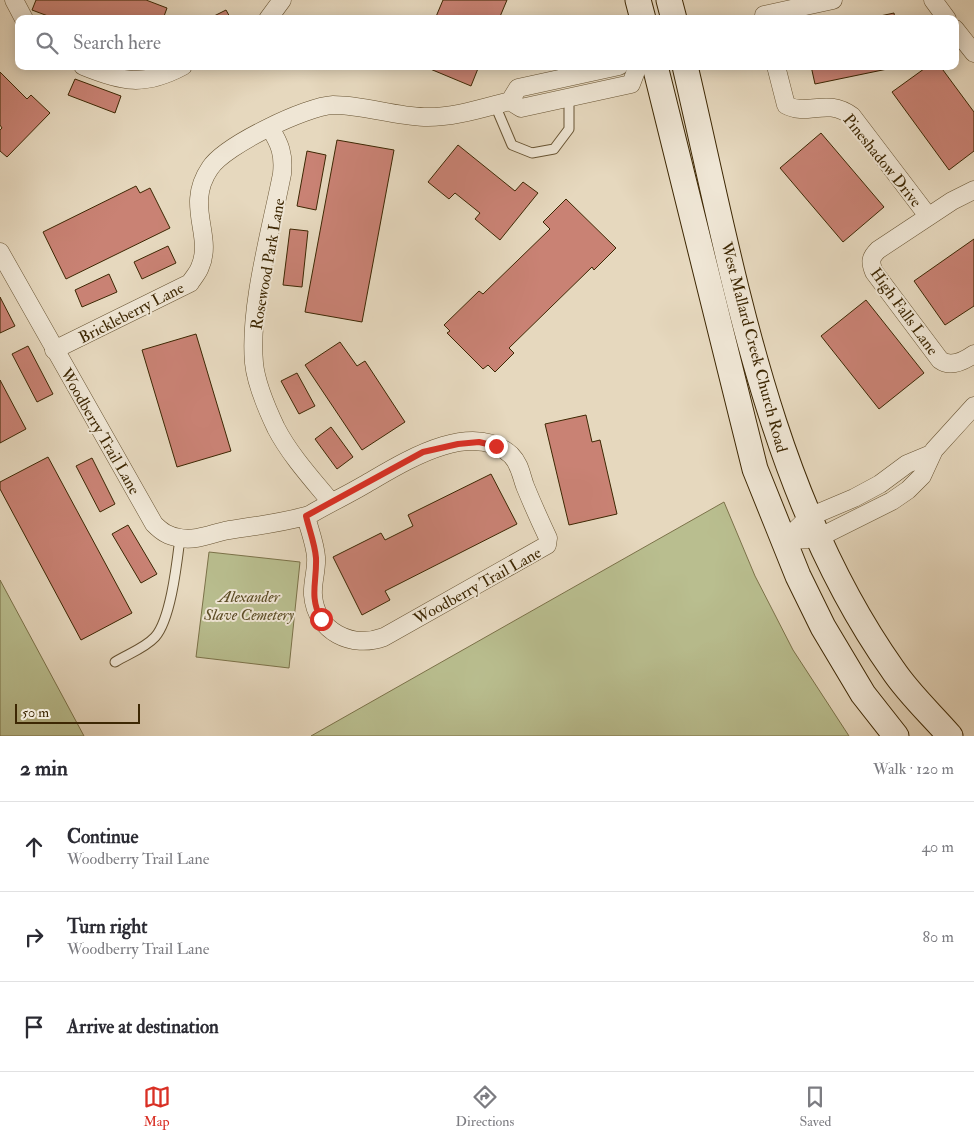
<!DOCTYPE html>
<html lang="en">
<head>
<meta charset="utf-8">
<style>
  :root { --surface:#fff; --page:#f2f2f3; --text:#2b2b33; --muted:#7c7c81; --line:#e1e1e2; --accent:#d93025 }
  body { margin:0; font-family:"IM FELL Double Pica",serif; background:var(--page); color:var(--text) }
  .scale { position:absolute; left:15px; bottom:12px; width:125px; box-sizing:border-box; padding-left:5px; border:2px solid #3d2703; border-top:0; font-size:14px; line-height:18px; white-space:nowrap; color:#3d2703; -webkit-text-stroke:4px #efe6d5; paint-order:stroke }
  .stop { position:absolute; width:15px; height:15px; margin:-11px; border:4px solid #d93025; border-radius:50%; background:#fff }
  .stop.end { background:#d93025; border-color:#fff; box-shadow:0 1px 5px #0008 }
  .list { margin:0; padding:0; list-style:none }
  h2 { display:flex; justify-content:space-between; align-items:center; height:65px; margin:0; padding:0 20px; font-size:21px }
  h2 small { font-size:16px; font-weight:400; color:var(--muted) }
  .list li { display:grid; grid-template-columns:32px 1fr auto; gap:15px; align-items:center; box-sizing:border-box; height:90px; padding:0 20px; border-top:1px solid var(--line) }
  .list b { display:block; font-size:19px; white-space:nowrap }
  .list p { margin:0; font-size:16px; white-space:nowrap; color:var(--muted) }
  .list em { font-size:16px; font-style:normal; color:var(--muted) }
  .icon { flex:none; width:28px; height:28px; fill:none; stroke:currentColor; stroke-width:2; stroke-linecap:round; stroke-linejoin:round }
  .map { position:relative; flex:none; width:974px; height:736px; overflow:hidden }
  .search { position:absolute; background:var(--surface); box-shadow:0 2px 12px #0003; left:15px; right:15px; top:15px; height:55px; display:flex; align-items:center; gap:12px; box-sizing:border-box; padding:0 18px; border-radius:10px; color:var(--muted); font-size:19px }
  .sheet { height:335px; background:var(--surface) }
  nav { display:flex; justify-content:space-around; align-items:center; box-sizing:border-box; height:70px; border-top:1px solid var(--line); background:var(--surface); font-size:14px; color:var(--muted) }
  nav a { display:grid; justify-items:center; gap:2px }
  nav .on { color:var(--accent) }
  .map>svg:first-child { display:block }
  .green { fill:#b9be8f; stroke:#7b7249 }
  .building { fill:#c98274; stroke:#3d2703 }
  .lines { fill:none; stroke-linecap:round; stroke-linejoin:round }
  .service-casing { stroke:#675332; stroke-width:11 }
  .minor-casing { stroke:#675332; stroke-width:19 }
  .secondary-casing { stroke:#3d2703; stroke-width:27 }
  .service { stroke:#efe6d5; stroke-width:9 }
  .minor { stroke:#efe6d5; stroke-width:18 }
  .secondary { stroke:#efe6d5; stroke-width:25 }
  .route { stroke:#d93025; stroke-width:6 }
  .labels { text-anchor:middle; stroke-width:4; stroke-linejoin:round; paint-order:stroke }
  .street-label { font-size:16px; fill:#3d2703; stroke:#efe6d5 }
  .park-label { font-size:16px; font-style:italic; fill:#5c4d26; stroke:#efe6d5 }
</style>
</head>
<body>
<div class="map">
<svg width="974" height="736" viewBox="0 0 974 736">
  <rect width="100%" height="100%" fill="#e6d8be"/>
  <filter id="stains"><feTurbulence type="fractalNoise" baseFrequency=".004" numOctaves="4"/><feColorMatrix values="0 0 0 0 .2 0 0 0 0 .09 0 0 0 0 .02 0 0 0 .5 -.17"/></filter>
  <radialGradient id="worn" r=".72"><stop offset=".6" stop-color="#630" stop-opacity="0"/><stop offset="1" stop-color="#630" stop-opacity=".3"/></radialGradient>
  <!-- green -->
  <g class="green">
    <path d="M724 502 755 576 793 650 849 736H311Z"/>
    <path d="M209 552 300 562 289 668 196 657Z"/>
    <path d="M0 580 84 736H0Z"/>
  </g>
  <!-- building -->
  <g class="building">
    <path d="M36 0H146L167 8 163 19H56L32 10Z"/>
    <path d="M443 0H507L499 19H435Z"/>
    <path d="M226 10 231 19H208Z"/>
    <path d="M894 13 895 19H866Z"/>
    <path d="M423 66H479L471 86Z"/>
    <path d="M811 66H897V67L815 84Z"/>
    <path d="M928 66H940L974 112V151L949 170 892 92Z"/>
    <path d="M0 72 27 99 31 95 50 113 7 157 0 151V130L2 128 0 125Z"/>
    <path d="M75 79 121 96 115 113 68 95Z"/>
    <path d="M821 133 884 207 843 242 780 168Z"/>
    <path d="M337 140 394 150 362 322 305 312Z"/>
    <path d="M458 145 515 191 523 182 538 193 500 240 475 219 480 213 455 193 449 199 428 182Z"/>
    <path d="M307 151 326 155 316 210 297 206Z"/>
    <path d="M136 186 140 193 150 188 170 228 66 279 43 232Z"/>
    <path d="M566 199 616 248 594 270 592 267 509 348 514 353 495 372 488 365 483 369 447 333 450 331 444 325 479 291 483 294 550 229 543 222Z"/>
    <path d="M290 229 308 231 302 287 283 285Z"/>
    <path d="M974 239V306L945 325 914 281Z"/>
    <path d="M168 246 176 263 142 279 134 262Z"/>
    <path d="M109 274 117 292 82 307 75 290Z"/>
    <path d="M0 297 15 326 0 333Z"/>
    <path d="M866 300 924 373 879 409 821 336Z"/>
    <path d="M196 334 231 451 177 467 142 350Z"/>
    <path d="M340 342 357 366 365 361 405 422 362 450 305 365Z"/>
    <path d="M28 346 53 394 37 402 12 354Z"/>
    <path d="M297 373 315 406 299 414 281 381Z"/>
    <path d="M0 380 26 429 0 443Z"/>
    <path d="M586 415 592 442 600 440 617 514 569 525 545 424Z"/>
    <path d="M331 427 353 457 337 469 315 439Z"/>
    <path d="M48 457 132 613 81 640 0 489V482Z"/>
    <path d="M92 458 115 504 100 512 76 466Z"/>
    <path d="M491 474 517 524 385 591 390 600 362 615 333 557 381 533 385 540 413 526 408 515Z"/>
    <path d="M128 525 157 574 141 583 112 534Z"/>
  </g>
  <g class="lines">
    <!-- service casing -->
    <g class="service-casing">
      <g id="service">
        <path d="M495 105 512 145 532 153 554 149 569 129V98"/>
        <path d="M115 662C128 654 145 648 155 637 171 619 177 562 180 538"/>
      </g>
    </g>
    <!-- minor casing -->
    <g class="minor-casing">
      <g id="minor">
        <path d="M14 0 24 19"/>
        <path d="M933 0 947 19"/>
        <path d="M268 19 282 0"/>
        <path d="M765 19 764 15 833 0"/>
        <path d="M955 29 974 53"/>
        <path d="M83 66C122 82 144 87 183 66"/>
        <path d="M776 66 786 105C808 117 826 97 852 116L928 216"/>
        <path d="M510 101 521 108 631 84 636 71"/>
        <path d="M270 128C280 144 284 154 282 174 271 230 249 307 254 363 256 384 267 409 276 428 290 455 312 479 331 502"/>
        <path d="M974 190 952 201 878 250C870 258 870 262 874 272L940 360C951 368 964 361 974 354"/>
        <path d="M0 252 154 524C162 532 168 536 180 538 197 541 213 533 229 530 256 526 280 523 306 516L311 514C328 504 347 495 364 485 401 464 470 418 511 455 520 464 521 475 525 486 532 503 540 521 548 538L547 545 384 637C352 649 316 632 313 595 312 583 317 570 316 557 315 543 309 529 306 516"/>
        <path d="M54 350 190 283C193 278 198 273 200 267 214 235 184 206 210 168 225 145 307 106 333 105 364 105 393 116 424 117 452 118 483 108 510 101L518 88 619 66"/>
        <path d="M784 541 818 538 892 501 908 490 922 476 934 450 974 406"/>
        <path d="M784 541 809 517 854 498 880 484 907 464 931 454"/>
      </g>
    </g>
    <!-- secondary casing -->
    <g class="secondary-casing">
      <g id="secondary">
        <path d="M638 0 643 19"/>
        <path d="M669 0 674 19"/>
        <path d="M655 66 755 469 798 576 823 627 863 694 896 736"/>
        <path d="M685 66C733 271 769 495 893 670 909 694 931 714 950 736"/>
      </g>
    </g>
    <!-- service -->
    <use href="#service" class="service"/>
    <!-- minor -->
    <use href="#minor" class="minor"/>
    <!-- secondary -->
    <use href="#secondary" class="secondary"/>
  </g>
  <g class="lines">
    <!-- route -->
    <path class="route" d="M321 619C309 596 317 582 316 558 315 544 309 529 306 516L423 452 458 444 479 442 496 446"/>
  </g>
  <g class="labels">
    <!-- street labels -->
    <g class="street-label">
      <text transform="translate(883 160) rotate(51)" y="6">Pineshadow Drive</text>
      <text transform="translate(267 264) rotate(-80)" y="6">Rosewood Park Lane</text>
      <text transform="translate(905 311) rotate(54)" y="6">High Falls Lane</text>
      <text transform="translate(131 312) rotate(-27)" y="6">Brickleberry Lane</text>
      <text transform="translate(755 347) rotate(75)" y="6">West Mallard Creek Church Road</text>
      <text transform="translate(101 431) rotate(60)" y="6">Woodberry Trail Lane</text>
      <text transform="translate(477 585) rotate(-29)" y="6">Woodberry Trail Lane</text>
    </g>
    <!-- park labels -->
    <g class="park-label">
      <text x="249" y="602">Alexander<tspan x="249" dy="18">Slave Cemetery</tspan></text>
    </g>
  </g>
  <rect width="100%" height="100%" filter="url(#stains)"/>
  <rect width="100%" height="100%" fill="url(#worn)"/>
</svg>
<div class="scale">50 m</div>
<div class="stop" style="left:321px;top:619px"></div>
<div class="stop end" style="left:496px;top:446px"></div>
<div class="search"><svg class="icon" aria-label="search" viewBox="0 0 24 24"><circle cx="10" cy="10" r="6"/><path d="M15 15l6 6"/></svg>Search here</div>
</div>
<section class="sheet">
<h2>2 min<small>Walk · 120 m</small></h2>
<ul class="list">
<li><svg class="icon" aria-label="ahead" viewBox="0 0 24 24"><path d="M12 20V5M6 11l6-6 6 6"/></svg><div><b>Continue</b><p>Woodberry Trail Lane</p></div><em>40 m</em></li>
<li><svg class="icon" aria-label="right" viewBox="0 0 24 24"><path d="M7 20v-9h11M14 6l5 5-5 5"/></svg><div><b>Turn right</b><p>Woodberry Trail Lane</p></div><em>80 m</em></li>
<li><svg class="icon" aria-label="arrive" viewBox="0 0 24 24"><path d="M6 21V4h12l-3 4 3 4H6"/></svg><div><b>Arrive at destination</b></div></li>
</ul>
</section>
<nav>
<a class="on"><svg class="icon" aria-label="map" viewBox="0 0 24 24"><path d="M3 6l6-2 6 2 6-2v14l-6 2-6-2-6 2zM9 4v14M15 6v14"/></svg>Map</a>
<a><svg class="icon" aria-label="directions" viewBox="0 0 24 24"><path d="M12 3l9 9-9 9-9-9zM9 14v-3h6M13 9l2 2-2 2"/></svg>Directions</a>
<a><svg class="icon" aria-label="saved" viewBox="0 0 24 24"><path d="M7 4h10v16l-5-4-5 4z"/></svg>Saved</a>
</nav>
</body>
</html>
